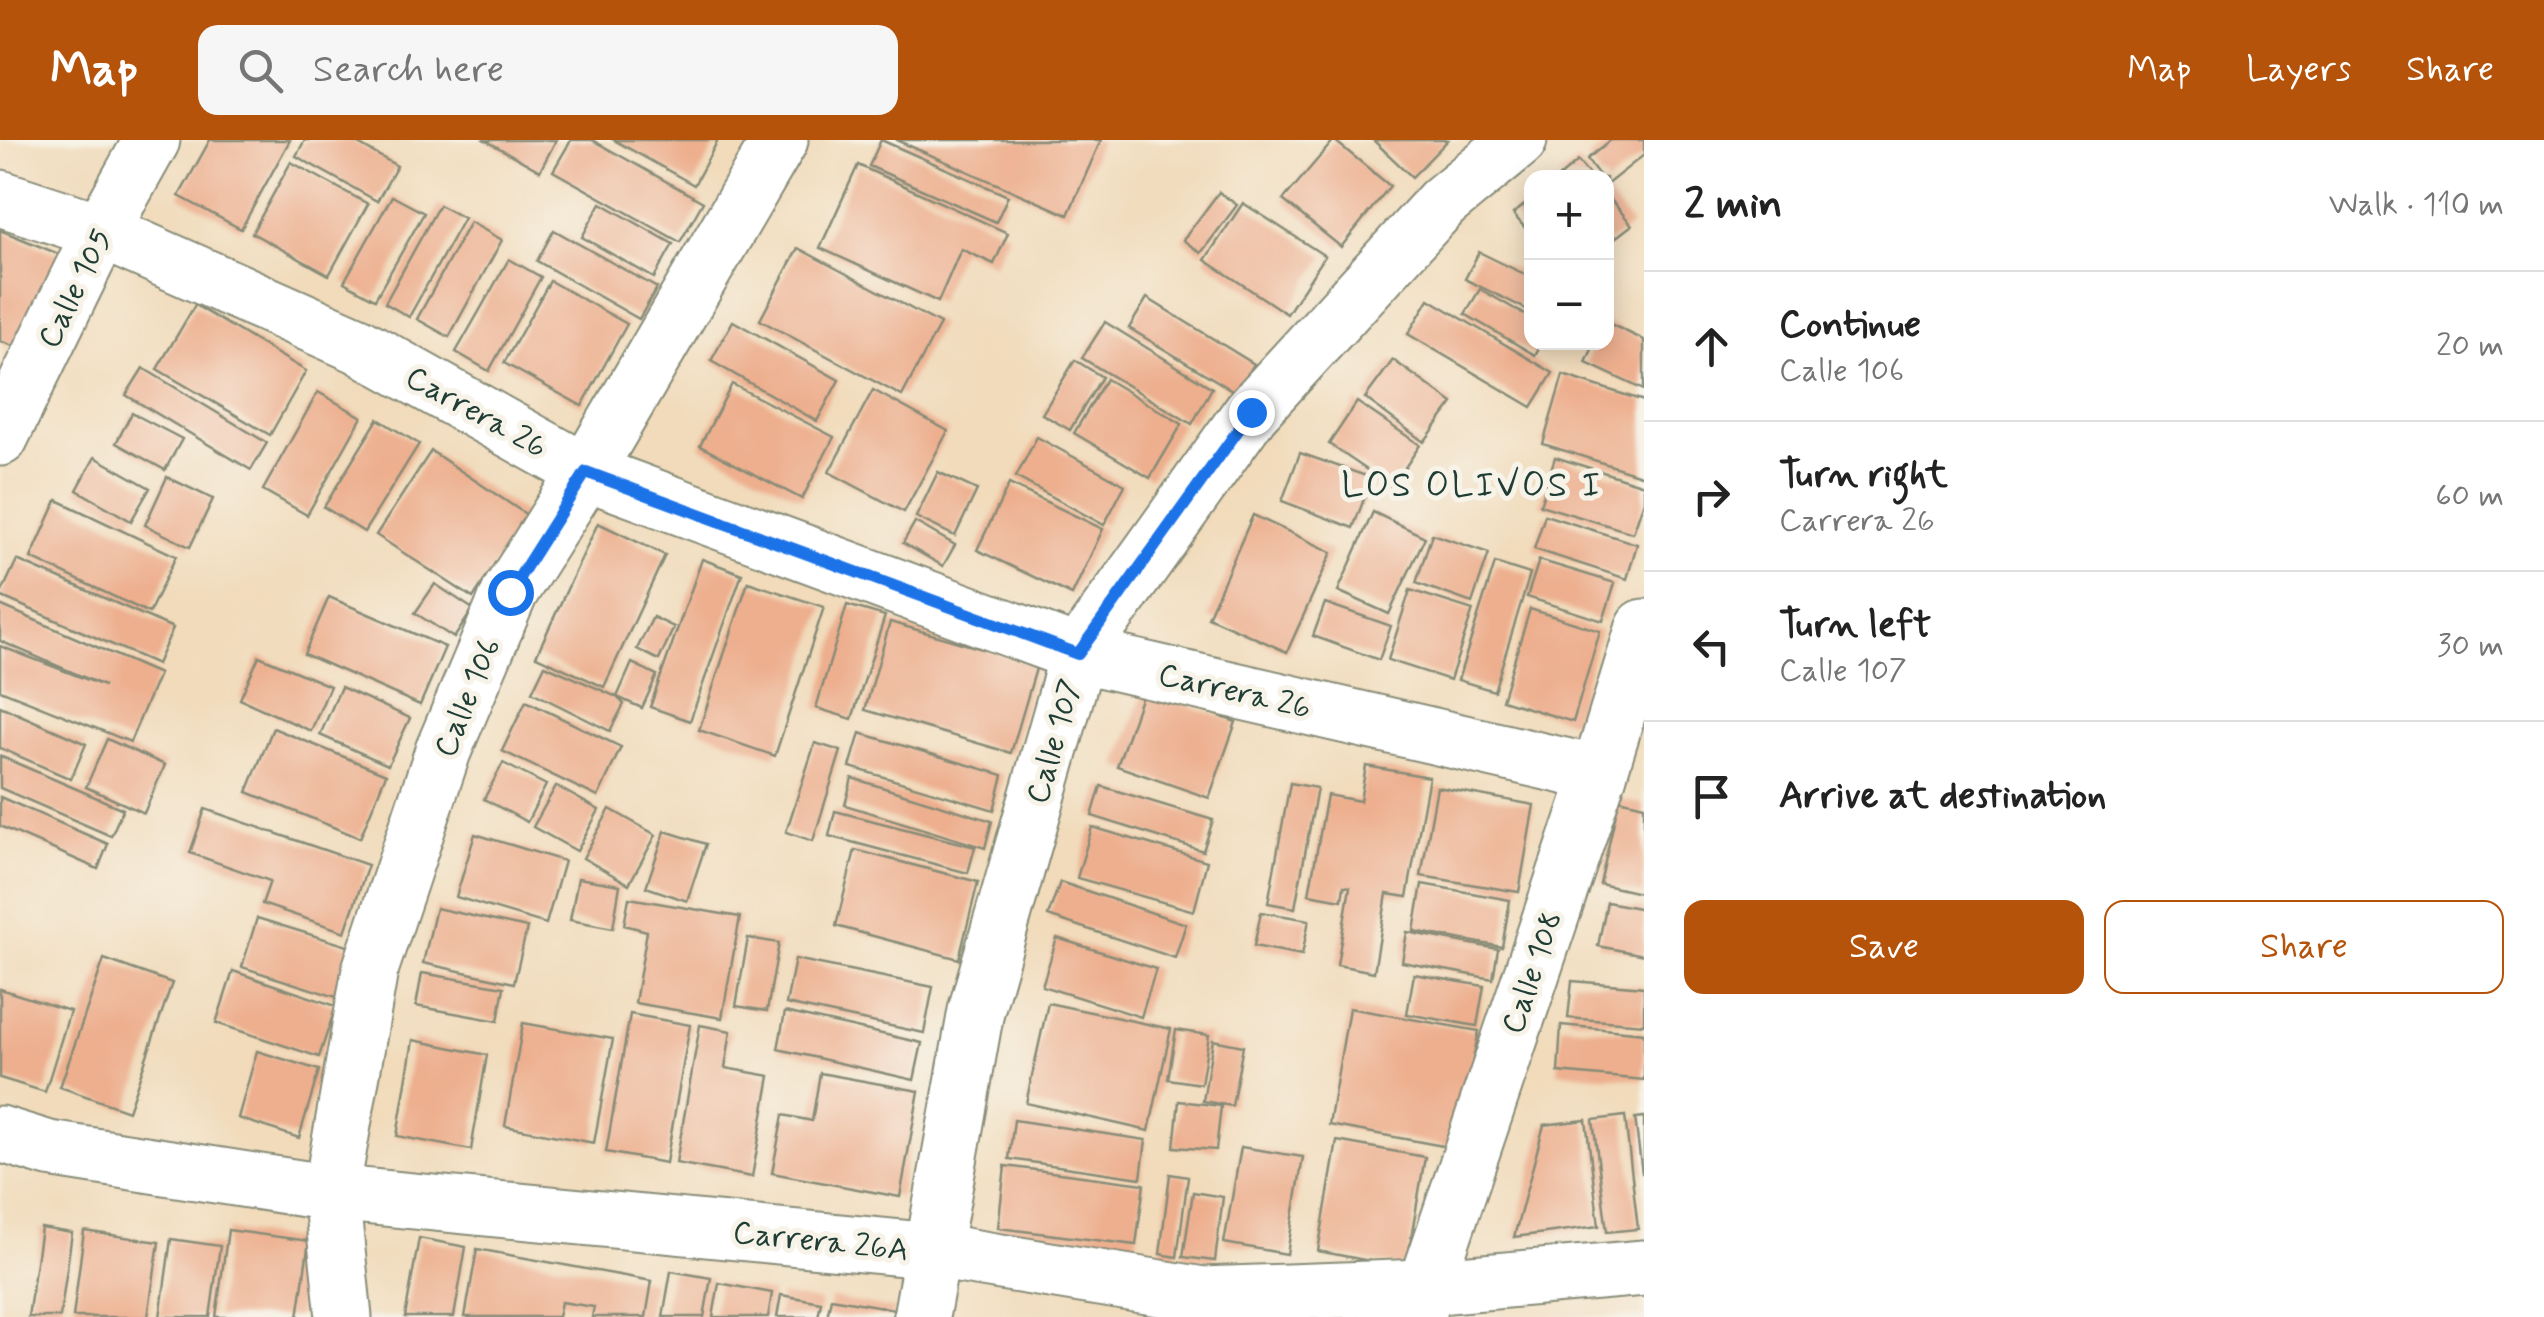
<!DOCTYPE html>
<html lang="en">
<head>
<meta charset="utf-8">
<style>
  :root { --surface:#fff; --page:#f6f6f6; --text:#222; --muted:#767676; --line:#e0e0e0; --accent:#b45309 }
  body { margin:0; font-family:Mynerve,sans-serif; background:var(--page); color:var(--text) }
  .controls { position:absolute; right:30px; top:30px; display:grid; overflow:hidden; border-radius:20px; box-shadow:0 5px 25px #0003 }
  .controls button { width:90px; height:90px; display:grid; place-items:center; padding:0; border:0; border-bottom:2px solid var(--line); background:var(--surface); color:var(--text); font:50px sans-serif }
  .stop { position:absolute; width:30px; height:30px; margin:-22px; border:8px solid #1a73e8; border-radius:50%; background:#fff }
  .stop.end { background:#1a73e8; border-color:#fff; box-shadow:0 2px 10px #0008 }
  .list { margin:0; padding:0; list-style:none }
  h2 { display:flex; justify-content:space-between; align-items:center; height:130px; margin:0; padding:0 40px; font-size:42px }
  h2 small { font-size:32px; font-weight:400; color:var(--muted) }
  .list li { display:grid; grid-template-columns:65px 1fr auto; gap:30px; align-items:center; box-sizing:border-box; height:150px; padding:0 40px; border-top:2px solid var(--line) }
  .list b { display:block; font-size:38px; white-space:nowrap }
  .list p { margin:0; font-size:32px; white-space:nowrap; color:var(--muted) }
  .list em { font-size:32px; font-style:normal; color:var(--muted) }
  .actions { display:flex; gap:20px; padding:30px 40px }
  .actions a { flex:1; padding:22px 0; border:2px solid var(--accent); border-radius:20px; text-align:center; font-size:35px; color:var(--accent) }
  .actions .main { background:var(--accent); color:#fff }
  .icon { flex:none; width:55px; height:55px; fill:none; stroke:currentColor; stroke-width:2; stroke-linecap:round; stroke-linejoin:round }
  .map { position:relative; flex:none; width:1644px; height:1177px; overflow:hidden }
  header { display:flex; align-items:center; gap:60px; box-sizing:border-box; height:140px; padding:0 50px; background:var(--accent); color:#fff }
  header strong { font-size:48px }
  nav { display:flex; gap:55px; margin-inline-start:auto; font-size:35px }
  .search { width:700px; height:90px; background:var(--page); display:flex; align-items:center; gap:25px; box-sizing:border-box; padding:0 35px; border-radius:20px; color:var(--muted); font-size:38px }
  main { display:flex }
  aside { flex:1; background:var(--surface) }
  .map>svg:first-child { display:block }
  .building { fill:#edaf8e }
  .lines { fill:none; stroke-linecap:round; stroke-linejoin:round }
  .minor-casing { stroke:#888c78; stroke-width:59 }
  .minor { stroke:#fff; stroke-width:55 }
  .route { stroke:#1a73e8; stroke-width:12 }
  .labels { text-anchor:middle; stroke-width:10; stroke-linejoin:round; paint-order:stroke }
  .street-label { font-size:32px; fill:#1f3d34; stroke:#f7f3e8 }
  .neighbourhood-label { font-size:35px; letter-spacing:2.5px; fill:#1f3d34; stroke:#f7f3e8 }
</style>
</head>
<body>
<header>
<strong>Map</strong>
<div class="search"><svg class="icon" aria-label="search" viewBox="0 0 24 24"><circle cx="10" cy="10" r="6"/><path d="M15 15l6 6"/></svg>Search here</div>
<nav><a>Map</a><a>Layers</a><a>Share</a></nav>
</header>
<main>
<div class="map">
<svg width="1644" height="1177" viewBox="0 0 1644 1177">
  <rect width="100%" height="100%" fill="#f7f3e8"/>
  <filter id="ink" filterUnits="userSpaceOnUse"><feTurbulence type="fractalNoise" baseFrequency=".01" numOctaves="2"/><feDisplacementMap in="SourceGraphic" scale="20" xChannelSelector="R" yChannelSelector="G"/><feConvolveMatrix kernelMatrix="1 2 1 2 8 2 1 2 1" color-interpolation-filters="sRGB"/></filter>
  <filter id="wash" filterUnits="userSpaceOnUse"><feTurbulence type="fractalNoise" baseFrequency=".0048" numOctaves="4" result="noise"/><feDisplacementMap in="SourceGraphic" scale="40" xChannelSelector="R" yChannelSelector="G"/><feGaussianBlur stdDeviation="2.25" result="paint"/><feColorMatrix in="noise" values="0 0 0 0 0 0 0 0 0 0 0 0 0 0 0 0 0 1.4 0 .05"/><feComposite in="paint" operator="in"/></filter>
  <g filter="url(#wash)">
    <rect width="100%" height="100%" fill="#f1dbbb"/>
    <g id="blocks">
      <!-- building -->
      <g class="building">
        <path d="M210 0H290L241 89 179 56Z"/>
        <path d="M305 0H351L397 26 377 61 296 16Z"/>
        <path d="M485 0H556L540 31Z"/>
        <path d="M571 0H592L703 62 680 102 553 31Z"/>
        <path d="M614 0H718L694 45Z"/>
        <path d="M881 0 1008 56 996 82 869 26Z"/>
        <path d="M896 0H1101L1068 75Z"/>
        <path d="M1334 0 1390 46 1341 107 1283 60Z"/>
        <path d="M1373 0H1448L1412 37Z"/>
        <path d="M1611 0H1644V15L1606 45V38H1601L1587 19Z"/>
        <path d="M1578 21 1592 38H1558Z"/>
        <path d="M291 22 368 64 329 135 252 93Z"/>
        <path d="M858 25 1008 93 994 124 961 109 938 162 820 108Z"/>
        <path d="M1219 52 1237 65 1201 113 1183 100Z"/>
        <path d="M1606 54 1632 85 1606 105Z"/>
        <path d="M392 56 424 73 375 159 344 142Z"/>
        <path d="M1532 59V96L1513 74Z"/>
        <path d="M601 63 673 104 654 138 582 97Z"/>
        <path d="M1243 63 1325 116 1287 174 1205 120Z"/>
        <path d="M439 65 464 78 409 177 385 163Z"/>
        <path d="M470 82 502 100 449 197 417 179Z"/>
        <path d="M0 90 61 115 23 210 0 201Z"/>
        <path d="M554 90 657 148 639 179 537 121Z"/>
        <path d="M798 108 940 184 902 256 760 180Z"/>
        <path d="M1479 112 1532 138V172L1465 139Z"/>
        <path d="M509 119 541 137 489 231 456 212Z"/>
        <path d="M550 141 627 184 582 266 504 223Z"/>
        <path d="M1480 149 1532 179V202H1542L1535 215 1465 174Z"/>
        <path d="M1147 158 1254 224 1237 253 1129 188Z"/>
        <path d="M1429 159 1553 233 1532 267 1408 194Z"/>
        <path d="M195 165 306 231 270 295 157 229Z"/>
        <path d="M733 181 839 240 817 281 711 221Z"/>
        <path d="M1105 182 1212 248 1192 284 1082 218Z"/>
        <path d="M1606 182 1644 200V250L1586 223 1595 202H1606Z"/>
        <path d="M1075 220 1102 237 1070 290 1042 274Z"/>
        <path d="M1393 220 1453 263 1424 302 1365 258Z"/>
        <path d="M143 228 267 303 251 330 126 255Z"/>
        <path d="M1563 235 1644 261V336L1543 304Z"/>
        <path d="M1106 239 1182 284 1150 338 1074 293Z"/>
        <path d="M732 244 834 297 802 359 700 306Z"/>
        <path d="M873 250 948 291 904 372 829 332Z"/>
        <path d="M318 252 362 277 307 375 263 350Z"/>
        <path d="M1357 262 1420 305 1392 347 1329 304Z"/>
        <path d="M132 273 182 299 165 330 116 303Z"/>
        <path d="M378 279 419 304 364 392 324 367Z"/>
        <path d="M1037 297 1125 345 1104 385 1016 337Z"/>
        <path d="M431 311 527 375 473 458 376 395Z"/>
        <path d="M1300 313 1372 338 1353 388 1282 361Z"/>
        <path d="M95 317 150 348 131 381 77 350Z"/>
        <path d="M1555 317 1644 345V361L1633 393 1540 365Z"/>
        <path d="M938 332 977 350 955 396 916 377Z"/>
        <path d="M167 337 213 359 190 407 145 385Z"/>
        <path d="M1009 344 1103 389 1072 455 977 410Z"/>
        <path d="M57 360 176 416 149 473 31 418Z"/>
        <path d="M1373 372 1425 397 1389 474 1338 451Z"/>
        <path d="M1253 375 1332 412 1287 512 1208 477Z"/>
        <path d="M1545 375 1637 404 1627 439 1534 409Z"/>
        <path d="M915 382 955 405 943 426 903 403Z"/>
        <path d="M598 383 665 415 604 547 536 516Z"/>
        <path d="M1432 394 1489 413 1472 463 1416 443Z"/>
        <path d="M702 419 742 434 690 581 650 567Z"/>
        <path d="M17 420 173 488 157 524 0 456Z"/>
        <path d="M1539 420 1615 443 1603 481 1527 457Z"/>
        <path d="M1495 423 1530 434 1494 551 1458 540Z"/>
        <path d="M748 442 824 467 775 616 699 590Z"/>
        <path d="M435 444 473 469 454 498 415 473Z"/>
        <path d="M1410 450 1473 470 1450 540 1388 520Z"/>
        <path d="M329 457 445 507 420 565 304 514Z"/>
        <path d="M1325 463 1391 486 1379 520 1313 496Z"/>
        <path d="M0 465 159 534 130 602 0 550V506L104 546 0 501Z"/>
        <path d="M847 465 885 476 852 579 816 568Z"/>
        <path d="M1530 469 1600 491 1573 582 1502 560Z"/>
        <path d="M653 477 674 487 659 520 637 509Z"/>
        <path d="M890 482 1037 525 1011 613 865 570Z"/>
        <path d="M259 516 330 546 311 591 240 559Z"/>
        <path d="M632 523 657 535 642 568 617 557Z"/>
        <path d="M545 525 617 557 624 564 610 591 532 552Z"/>
        <path d="M341 547 410 578 388 625 320 595Z"/>
        <path d="M1144 550 1236 582 1209 658 1117 626Z"/>
        <path d="M526 561 621 607 598 657 502 611Z"/>
        <path d="M0 566 86 604 71 639 0 608Z"/>
        <path d="M273 588 386 634 360 698 247 652Z"/>
        <path d="M860 593 1003 635 994 670 850 627Z"/>
        <path d="M107 599 165 625 144 673 86 647Z"/>
        <path d="M815 603 841 611 813 701 786 692Z"/>
        <path d="M0 616 123 669 111 696 0 648Z"/>
        <path d="M503 623 546 645 527 682 484 659Z"/>
        <path d="M1366 626 1429 637 1407 757 1387 754 1374 832 1337 825 1350 747 1344 746 1342 760 1309 754 1327 655 1360 661Z"/>
        <path d="M852 638 992 681 985 708 845 665Z"/>
        <path d="M1290 643 1317 648 1295 768 1268 763Z"/>
        <path d="M556 646 599 670 577 711 533 687Z"/>
        <path d="M1101 646 1213 680 1203 711 1092 676Z"/>
        <path d="M1437 647 1534 665 1519 752 1421 736Z"/>
        <path d="M0 657 108 704 98 729 0 686Z"/>
        <path d="M1619 659 1644 665V754L1600 744Z"/>
        <path d="M205 669 368 725 345 792 262 764 270 741 190 713Z"/>
        <path d="M610 669 656 695 629 744 583 718Z"/>
        <path d="M835 671 975 707 968 733 829 696Z"/>
        <path d="M1092 687 1207 721 1194 771 1077 738Z"/>
        <path d="M665 691 706 704 687 761 646 747Z"/>
        <path d="M475 694 564 721 546 784 456 757Z"/>
        <path d="M855 710 978 742 959 819 836 786Z"/>
        <path d="M578 738 620 745 613 788 570 780Z"/>
        <path d="M1060 742 1186 784 1175 818 1048 776Z"/>
        <path d="M1422 744 1510 760 1502 807 1414 791Z"/>
        <path d="M629 758 740 777 722 878 635 863 647 791 624 785Z"/>
        <path d="M1607 762 1644 769V815L1598 806Z"/>
        <path d="M436 768 527 788 514 843 423 823Z"/>
        <path d="M1261 772 1309 780 1302 815 1254 806Z"/>
        <path d="M257 778 351 807 336 857 242 827Z"/>
        <path d="M1407 792 1498 809 1493 839 1402 822Z"/>
        <path d="M748 798 779 803 767 871 736 866Z"/>
        <path d="M1057 798 1156 829 1141 877 1042 846Z"/>
        <path d="M104 819 172 843 128 971 60 947Z"/>
        <path d="M795 819 933 847 924 893 786 864Z"/>
        <path d="M233 831 336 866 319 917 216 883Z"/>
        <path d="M422 833 504 847 498 881 416 866Z"/>
        <path d="M1414 834 1484 846 1477 886 1407 874Z"/>
        <path d="M1572 841 1644 847V884L1568 878Z"/>
        <path d="M0 849 70 871 45 952 0 938Z"/>
        <path d="M1048 863 1171 889 1149 991 1026 963Z"/>
        <path d="M1349 868 1479 891 1454 1008 1329 985Z"/>
        <path d="M785 872 922 903 914 940 778 909Z"/>
        <path d="M630 874 690 885 666 1023 606 1012Z"/>
        <path d="M523 883 613 899 594 1003 505 986Z"/>
        <path d="M700 885 731 891 725 928 770 936 752 1037 676 1023Z"/>
        <path d="M1561 885 1644 893V940L1558 932Z"/>
        <path d="M1176 890 1209 895 1201 944 1168 939Z"/>
        <path d="M413 900 487 915 471 1010 397 996Z"/>
        <path d="M1213 900 1243 906 1232 966 1203 961Z"/>
        <path d="M257 911 319 930 299 998 238 978Z"/>
        <path d="M820 933 919 951 900 1057 772 1033 783 975 812 981Z"/>
        <path d="M1179 961 1221 966 1216 1010 1174 1007Z"/>
        <path d="M1625 976 1638 1089 1607 1092 1593 980Z"/>
        <path d="M1644 977V1033H1642L1635 978Z"/>
        <path d="M1014 980 1146 1000 1141 1038 1009 1019Z"/>
        <path d="M1586 980 1599 1086 1514 1097 1544 985Z"/>
        <path d="M1337 1001 1425 1017 1406 1128 1318 1111Z"/>
        <path d="M1241 1007 1303 1017 1287 1114 1224 1103Z"/>
        <path d="M1005 1026 1144 1044 1136 1105 998 1088Z"/>
        <path d="M1170 1034 1188 1037 1177 1117 1160 1114Z"/>
        <path d="M1193 1052 1223 1057 1215 1121 1183 1117Z"/>
        <path d="M41 1088 72 1093 60 1177H28Z"/>
        <path d="M228 1090 309 1101 298 1177H216Z"/>
        <path d="M84 1091 159 1102 148 1177H73Z"/>
        <path d="M419 1098 466 1107 454 1177H405Z"/>
        <path d="M171 1099 220 1106 210 1177H160Z"/>
        <path d="M477 1109 652 1141 646 1177H592L594 1167 561 1162 558 1177H465Z"/>
        <path d="M671 1131 711 1138 704 1177H663Z"/>
        <path d="M719 1143 772 1153 768 1177H713Z"/>
        <path d="M781 1155 821 1162 818 1177H777Z"/>
        <path d="M831 1158 894 1169 892 1177H827Z"/>
      </g>
    </g>
  </g>
  <g filter="url(#ink)">
    <use href="#blocks" fill-opacity="0" stroke="#888c78" stroke-width="2.5"/>
    <g class="lines">
      <!-- minor casing -->
      <g class="minor-casing">
        <g id="minor">
          <path d="M0 58 101 91 358 205 586 332 1078 514 1599 634"/>
          <path d="M0 298 101 91 152 0"/>
          <path d="M0 994 49 1009 331 1053 934 1111 1203 1155 1425 1147 1644 1128"/>
          <path d="M344 1177 331 1053 370 830 443 611 510 452 586 332 780 0"/>
          <path d="M921 1177 976 871 1078 514 1251 272 1443 62 1519 0"/>
          <path d="M1416 1177 1599 634 1644 487"/>
        </g>
      </g>
      <!-- minor -->
      <use href="#minor" class="minor"/>
    </g>
  </g>
  <g class="lines" filter="url(#ink)">
    <!-- route -->
    <path class="route" d="M510 452 586 332 1078 514 1251 272"/>
  </g>
  <g class="labels">
    <!-- street labels -->
    <g class="street-label">
      <text transform="translate(74 148) rotate(-64)" y="11">Calle 105</text>
      <text transform="translate(477 271) rotate(29)" y="11">Carrera 26</text>
      <text transform="translate(1235 550) rotate(13)" y="11">Carrera 26</text>
      <text transform="translate(466 557) rotate(-68)" y="11">Calle 106</text>
      <text transform="translate(1053 601) rotate(-74)" y="11">Calle 107</text>
      <text transform="translate(1531 832) rotate(-71)" y="11">Calle 108</text>
      <text transform="translate(821 1100) rotate(6)" y="11">Carrera 26A</text>
    </g>
    <!-- neighbourhood labels -->
    <g class="neighbourhood-label">
      <text x="1472" y="356">LOS OLIVOS I</text>
    </g>
  </g>
</svg>
<div class="controls">
<button>+</button>
<button>−</button>
</div>
<div class="stop" style="left:510px;top:452px"></div>
<div class="stop end" style="left:1251px;top:272px"></div>
</div>
<aside>
<h2>2 min<small>Walk · 110 m</small></h2>
<ul class="list">
<li><svg class="icon" aria-label="ahead" viewBox="0 0 24 24"><path d="M12 20V5M6 11l6-6 6 6"/></svg><div><b>Continue</b><p>Calle 106</p></div><em>20 m</em></li>
<li><svg class="icon" aria-label="right" viewBox="0 0 24 24"><path d="M7 20v-9h11M14 6l5 5-5 5"/></svg><div><b>Turn right</b><p>Carrera 26</p></div><em>60 m</em></li>
<li><svg class="icon" aria-label="left" viewBox="0 0 24 24"><path d="M17 20v-9H6M10 6l-5 5 5 5"/></svg><div><b>Turn left</b><p>Calle 107</p></div><em>30 m</em></li>
<li><svg class="icon" aria-label="arrive" viewBox="0 0 24 24"><path d="M6 21V4h12l-3 4 3 4H6"/></svg><div><b>Arrive at destination</b></div></li>
</ul>
<div class="actions"><a class="main">Save</a><a>Share</a></div>
</aside>
</main>
</body>
</html>
